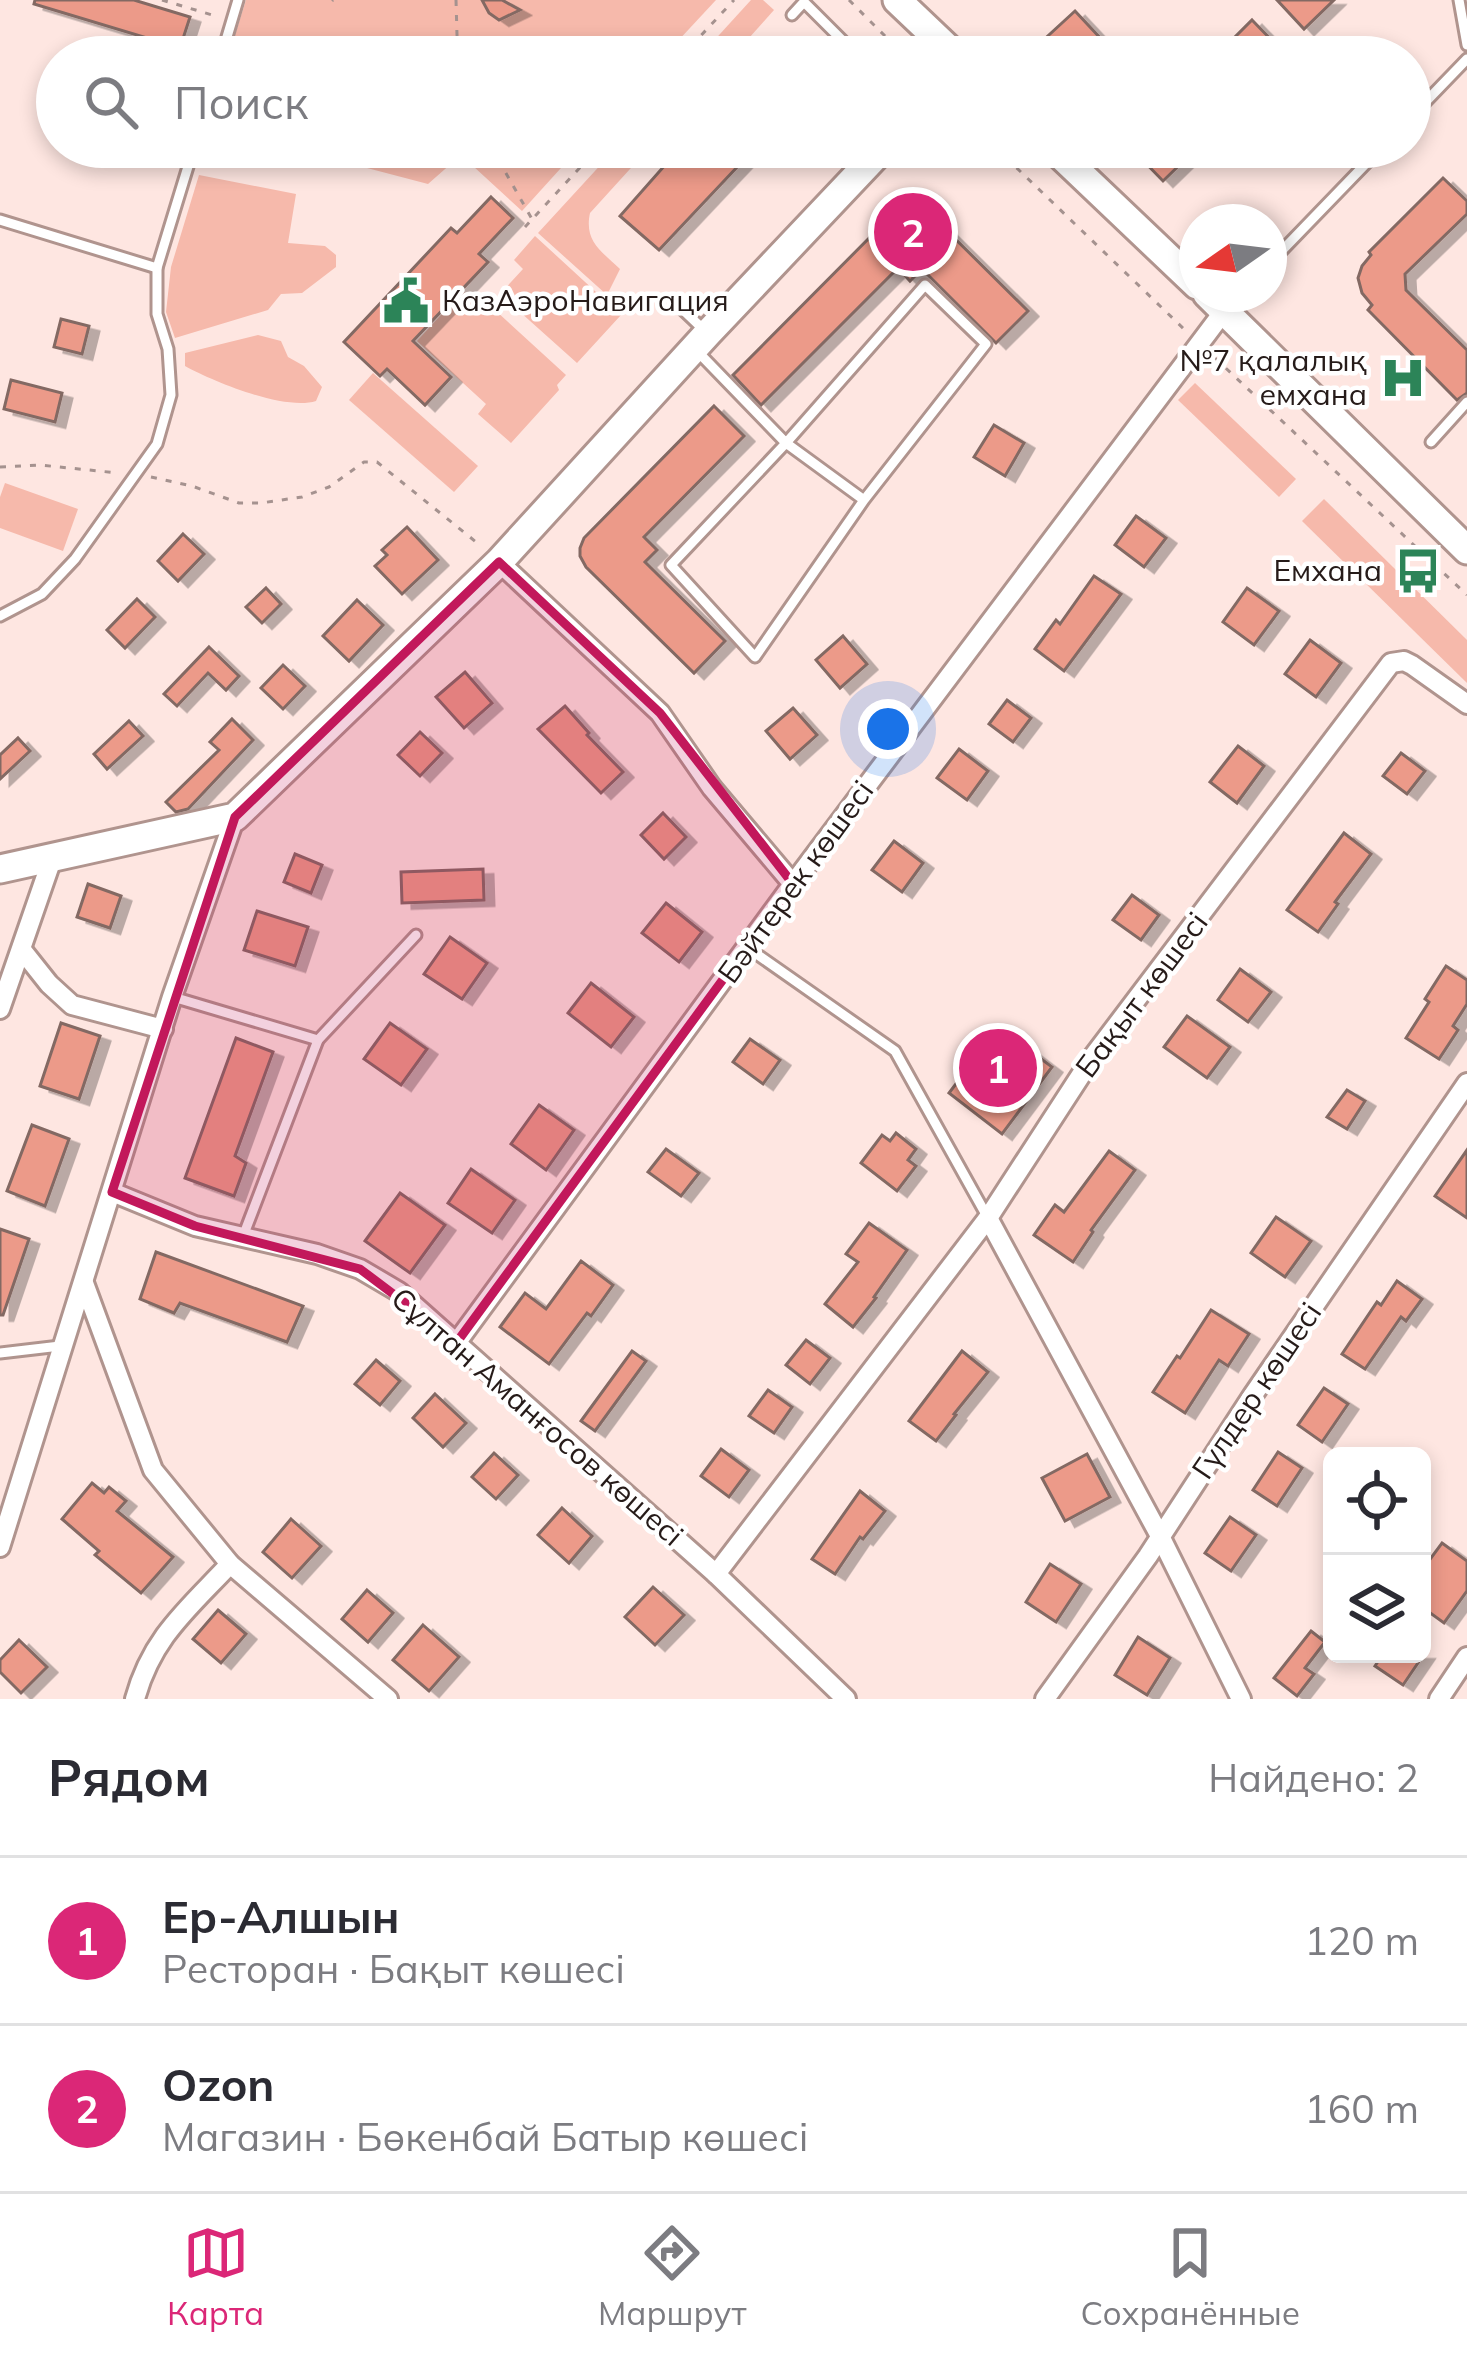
<!DOCTYPE html>
<html lang="ru">
<head>
<meta charset="utf-8">
<style>
  :root { --surface:#fff; --page:#f2f2f3; --text:#2b2b33; --muted:#7c7c81; --line:#e1e1e2; --accent:#db2777 }
  body { margin:0; font-family:Mulish,sans-serif; background:var(--page); color:var(--text) }
  .controls { position:absolute; right:36px; bottom:36px; display:grid; overflow:hidden; border-radius:18px; box-shadow:0 6px 18px #0003 }
  .controls button { width:108px; height:108px; display:grid; place-items:center; padding:0; border:0; border-bottom:3px solid var(--line); background:var(--surface); color:var(--text); font:60px sans-serif }
  .compass { position:absolute; left:1179px; top:204px; width:108px; height:108px; border-radius:50%; background:var(--surface); box-shadow:0 6px 18px #0003; rotate:256deg }
  .you { position:absolute; left:888px; top:729px; width:42px; height:42px; margin:-30px; border:9px solid #fff; border-radius:50%; background:#1a73e8; box-shadow:0 0 0 18px #1a73e833 }
  .badge { display:grid; place-items:center; width:78px; height:78px; border-radius:50%; background:var(--accent); color:#fff; font-size:39px; font-weight:700 }
  .pin { position:absolute; translate:-50% -50%; border:6px solid #fff; box-shadow:0 3px 12px #0006 }
  .list { margin:0; padding:0; list-style:none }
  h2 { display:flex; justify-content:space-between; align-items:center; height:156px; margin:0; padding:0 48px; font-size:51px }
  h2 small { font-size:39px; font-weight:400; color:var(--muted) }
  .list li { display:grid; grid-template-columns:78px 1fr auto; gap:36px; align-items:center; box-sizing:border-box; height:168px; padding:0 48px; border-top:3px solid var(--line) }
  .list b { display:block; font-size:45px; white-space:nowrap }
  .list p { margin:0; font-size:39px; white-space:nowrap; color:var(--muted) }
  .list em { font-size:39px; font-style:normal; color:var(--muted) }
  .icon { flex:none; width:66px; height:66px; fill:none; stroke:currentColor; stroke-width:2; stroke-linecap:round; stroke-linejoin:round }
  .map { position:relative; flex:none; width:1467px; height:1699px; overflow:hidden }
  .search { position:absolute; background:var(--surface); box-shadow:0 6px 18px #0003; left:36px; right:36px; top:36px; height:132px; display:flex; align-items:center; gap:30px; box-sizing:border-box; padding:0 42px; border-radius:66px; color:var(--muted); font-size:45px }
  .sheet { height:492px; background:var(--surface) }
  nav { display:flex; justify-content:space-around; align-items:center; box-sizing:border-box; height:168px; border-top:3px solid var(--line); background:var(--surface); font-size:33px; color:var(--muted) }
  nav a { display:grid; justify-items:center; gap:6px }
  nav .on { color:var(--accent) }
  .map>svg:first-child { display:block }
  .green { fill:#f6b9ab }
  .building { fill:#ec9a89; stroke:#836963; stroke-width:3; filter:url(#shadow) }
  .lines { fill:none; stroke-linecap:round; stroke-linejoin:round }
  .lane-casing { stroke:#b0948e; stroke-width:15 }
  .street-casing { stroke:#b0948e; stroke-width:24 }
  .secondary-casing { stroke:#b0948e; stroke-width:33 }
  .path { stroke:#a5928f; stroke-width:3; stroke-dasharray:6 9; stroke-linecap:butt }
  .lane { stroke:#fff; stroke-width:9 }
  .street { stroke:#fff; stroke-width:18 }
  .secondary { stroke:#fff; stroke-width:27 }
  .marked { fill:#c2185b; fill-opacity:0.2; stroke:#c2185b; stroke-width:9; stroke-linejoin:round }
  .labels { text-anchor:middle; stroke-width:9; stroke-linejoin:round; paint-order:stroke }
  .poi-label { font-size:30px; fill:#261b19; stroke:#fff; text-anchor:end }
  .street-label { font-size:30px; fill:#261b19; stroke:#fff }
</style>
</head>
<body>
<div class="map">
<svg width="1467" height="1699" viewBox="0 0 1467 1699">
  <defs>
    <filter id="shadow"><feDropShadow dx="10" dy="5.5" stdDeviation="0" flood-color="#0004"/></filter>
  </defs>
  <rect width="100%" height="100%" fill="#fee6e1"/>
  <!-- green -->
  <g class="green">
    <path d="M246 0H716L663 57H228Z"/>
    <path d="M751 0H763L774 10 732 57H699Z"/>
    <path d="M287 147H580L522 211 461 155 428 184Z"/>
    <path d="M617 147H650L590 213C584 241 601 251 620 269L607 295 538 233Z"/>
    <path d="M199 175 296 194 288 243 325 246 336 255V267L302 293 281 294 268 310 175 338 166 312 171 267Z"/>
    <path d="M535 236 621 315 577 363 500 294 523 269 514 260Z"/>
    <path d="M463 291 478 305 484 300 566 375 557 385 559 390 511 443 478 414 486 404 417 341Z"/>
    <path d="M258 335 281 341 288 357 304 366 322 387 316 401C285 411 214 382 185 366V353Z"/>
    <path d="M373 373 478 466 454 492 349 400Z"/>
    <path d="M1195 383 1296 479 1279 497 1178 400Z"/>
    <path d="M5 483 78 509 63 551 0 528V497Z"/>
    <path d="M1324 499 1467 640V683L1302 521Z"/>
  </g>
  <!-- building -->
  <g class="building">
    <path d="M35 0H134L190 17 180 48 34 4Z"/>
    <path d="M482 0H502L520 10 499 20 489 13Z"/>
    <path d="M1277 0H1334L1304 29Z"/>
    <path d="M1075 11 1118 57H1025Z"/>
    <path d="M1252 20 1288 57H1215Z"/>
    <path d="M681 147H756L659 250 620 216Z"/>
    <path d="M1130 147H1198L1163 181Z"/>
    <path d="M1443 178 1467 201V214L1405 274 1406 290 1467 350V393L1457 400 1368 310 1372 305 1362 293 1358 278 1362 266 1371 255 1369 252Z"/>
    <path d="M491 197 513 218 479 254 488 262 413 341 451 377 425 405 387 369 380 376 344 342 451 228 457 233Z"/>
    <path d="M907 204H915L926 210 1028 311 996 343 922 269 910 281 898 268 761 405 733 375 898 209Z"/>
    <path d="M61 319 89 326 82 354 54 347Z"/>
    <path d="M11 380 62 393 55 422 4 409Z"/>
    <path d="M714 406 744 436 644 537 657 550 645 562 725 641 694 673 586 567 580 556V548L584 538Z"/>
    <path d="M994 425 1024 443 1005 476 974 457Z"/>
    <path d="M1136 516 1166 538 1144 567 1115 545Z"/>
    <path d="M407 527 438 560 402 594 375 566 387 555 382 550Z"/>
    <path d="M183 534 204 554 178 581 158 561Z"/>
    <path d="M1094 576 1121 594 1064 671 1035 649 1056 620 1060 624Z"/>
    <path d="M266 588 281 604 262 623 246 607Z"/>
    <path d="M1247 588 1279 611 1254 645 1223 622Z"/>
    <path d="M137 599 155 617 125 648 107 630Z"/>
    <path d="M357 600 383 625 349 661 323 636Z"/>
    <path d="M843 636 867 664 840 688 816 660Z"/>
    <path d="M1310 640 1341 663 1316 697 1285 674Z"/>
    <path d="M209 647 239 676 226 690 208 673 177 706 164 694Z"/>
    <path d="M283 665 305 686 283 709 261 688Z"/>
    <path d="M465 672 492 703 464 728 436 697Z"/>
    <path d="M1007 700 1031 718 1013 742 989 724Z"/>
    <path d="M565 706 589 733 587 735 623 772 601 793 538 729Z"/>
    <path d="M793 708 817 735 790 759 766 731Z"/>
    <path d="M232 719 253 740 188 809 176 812 166 802 219 750 210 742Z"/>
    <path d="M129 721 143 736 107 769 94 754Z"/>
    <path d="M420 732 442 753 420 776 398 755Z"/>
    <path d="M18 738 30 751 0 779V755Z"/>
    <path d="M1238 746 1264 766 1237 803 1210 782Z"/>
    <path d="M959 749 988 771 967 800 937 778Z"/>
    <path d="M1401 753 1425 771 1407 794 1383 776Z"/>
    <path d="M663 813 686 837 664 859 641 835Z"/>
    <path d="M1344 833 1371 854 1335 902 1338 904 1318 932 1287 910Z"/>
    <path d="M894 841 923 863 902 892 872 870Z"/>
    <path d="M295 854 322 865 311 893 284 882Z"/>
    <path d="M483 869 484 900 402 903 401 872Z"/>
    <path d="M88 884 121 896 110 928 77 917Z"/>
    <path d="M1132 895 1159 915 1141 940 1113 920Z"/>
    <path d="M666 903 702 932 679 962 642 933Z"/>
    <path d="M257 911 308 927 295 966 244 950Z"/>
    <path d="M450 937 487 963 462 999 424 974Z"/>
    <path d="M1446 966 1467 980V1004L1453 1026 1458 1030 1439 1059 1406 1038 1429 1002 1425 999Z"/>
    <path d="M1240 969 1271 992 1248 1022 1218 1000Z"/>
    <path d="M591 983 634 1017 611 1047 568 1013Z"/>
    <path d="M1187 1016 1230 1047 1207 1078 1164 1047Z"/>
    <path d="M61 1023 100 1036 79 1099 40 1086Z"/>
    <path d="M390 1023 427 1049 401 1085 364 1059Z"/>
    <path d="M999 1027 1052 1067 1002 1134 949 1093Z"/>
    <path d="M236 1038 273 1052 235 1156 246 1163 234 1196 185 1178Z"/>
    <path d="M750 1039 780 1060 763 1084 733 1062Z"/>
    <path d="M1347 1090 1365 1101 1347 1129 1327 1117Z"/>
    <path d="M539 1105 574 1130 546 1170 511 1144Z"/>
    <path d="M32 1125 69 1139 45 1206 7 1191Z"/>
    <path d="M896 1133 916 1149 908 1160 916 1166 897 1191 861 1163 882 1135 890 1141Z"/>
    <path d="M666 1149 699 1173 681 1196 648 1172Z"/>
    <path d="M1467 1150V1218L1435 1196Z"/>
    <path d="M1109 1151 1135 1170 1091 1230 1093 1232 1073 1262 1034 1235 1055 1205 1064 1212Z"/>
    <path d="M471 1169 515 1200 492 1233 448 1203Z"/>
    <path d="M400 1193 445 1225 410 1273 365 1241Z"/>
    <path d="M1276 1217 1311 1241 1285 1277 1251 1253Z"/>
    <path d="M869 1223 907 1250 874 1297 876 1298 853 1327 825 1304 858 1262 846 1254Z"/>
    <path d="M0 1229 29 1239 3 1315H0Z"/>
    <path d="M156 1252 303 1306 287 1342 180 1303 174 1313 140 1299Z"/>
    <path d="M581 1261 613 1285 591 1316 587 1313 549 1364 500 1327 525 1293 546 1309Z"/>
    <path d="M1397 1281 1422 1299 1406 1321 1401 1317 1365 1369 1342 1354 1377 1302 1381 1305Z"/>
    <path d="M1211 1310 1249 1334 1228 1366 1219 1360 1185 1413 1153 1392 1177 1356 1180 1358Z"/>
    <path d="M806 1340 830 1358 810 1384 786 1365Z"/>
    <path d="M632 1351 646 1361 595 1431 581 1421Z"/>
    <path d="M962 1351 988 1372 954 1414 956 1415 936 1441 909 1421Z"/>
    <path d="M376 1360 400 1381 380 1405 355 1384Z"/>
    <path d="M1324 1388 1348 1404 1322 1442 1298 1425Z"/>
    <path d="M768 1390 792 1407 774 1433 749 1416Z"/>
    <path d="M435 1394 466 1423 443 1447 413 1418Z"/>
    <path d="M721 1449 749 1470 729 1497 701 1476Z"/>
    <path d="M1278 1452 1302 1468 1277 1506 1253 1490Z"/>
    <path d="M494 1453 518 1475 496 1499 472 1477Z"/>
    <path d="M1087 1454 1110 1497 1065 1521 1042 1478Z"/>
    <path d="M92 1483 104 1493 109 1487 126 1501 117 1511 173 1557 141 1593 95 1555 99 1551 62 1519Z"/>
    <path d="M860 1491 885 1511 863 1539 860 1537 835 1574 812 1559Z"/>
    <path d="M562 1508 592 1536 569 1563 538 1535Z"/>
    <path d="M1230 1517 1256 1535 1231 1571 1205 1553Z"/>
    <path d="M291 1519 321 1546 292 1578 263 1552Z"/>
    <path d="M1442 1543 1467 1561V1591L1444 1623 1422 1607V1570Z"/>
    <path d="M1050 1564 1081 1584 1056 1622 1026 1602Z"/>
    <path d="M653 1587 684 1615 655 1645 625 1617Z"/>
    <path d="M367 1590 393 1613 368 1642 342 1619Z"/>
    <path d="M218 1610 246 1634 221 1663 193 1639Z"/>
    <path d="M423 1625 459 1657 429 1691 393 1660Z"/>
    <path d="M1311 1631 1325 1642 1305 1668 1314 1674 1297 1696 1274 1678Z"/>
    <path d="M1138 1637 1170 1658 1147 1695 1115 1675Z"/>
    <path d="M19 1640 47 1667 21 1693 0 1672V1660Z"/>
    <path d="M1383 1654H1424L1403 1685 1375 1666Z"/>
  </g>
  <g class="lines">
    <!-- lane casing -->
    <g class="lane-casing">
      <g id="lane">
        <path d="M1459 0 1467 45"/>
        <path d="M792 15 804 2 859 57"/>
        <path d="M221 57 238 0"/>
        <path d="M1410 118 1467 59"/>
        <path d="M0 220 157 268"/>
        <path d="M1269 264 1382 147"/>
        <path d="M682 309 704 330"/>
        <path d="M698 352 786 443 864 500 986 344 925 285 786 443 671 565 755 657 864 500"/>
        <path d="M1431 442 1467 402"/>
        <path d="M0 616 42 594 75 559 157 444 171 395 168 349 157 314V268L194 147"/>
        <path d="M748 948 895 1051 988 1218"/>
        <path d="M173 997 318 1040"/>
        <path d="M242 1239 318 1040 416 935"/>
        <path d="M0 1353 60 1346"/>
      </g>
    </g>
    <!-- street casing -->
    <g class="street-casing">
      <g id="street">
        <path d="M499 562 660 713 712 788 793 884"/>
        <path d="M22 950 49 984 72 1005 163 1029"/>
        <path d="M0 1009 52 859"/>
        <path d="M112 1192 195 1226 317 1254 360 1269 399 1292 716 1574 846 1699"/>
        <path d="M988 1218 1160 1536 1241 1699"/>
        <path d="M84 1283 153 1470 230 1564 388 1699"/>
        <path d="M457 1342 793 884 1224 311"/>
        <path d="M0 1547 172 997 235 817"/>
        <path d="M716 1574 988 1218 1092 1058 1391 663 1404 661 1412 665 1467 704"/>
        <path d="M135 1699C152 1637 188 1609 230 1564"/>
        <path d="M1045 1699 1148 1556 1253 1395 1467 1083"/>
        <path d="M1439 1699 1467 1657"/>
      </g>
    </g>
    <!-- secondary casing -->
    <g class="secondary-casing">
      <g id="secondary">
        <path d="M897 0 957 57"/>
        <path d="M1052 147 1197 285"/>
        <path d="M1207 294 1467 550"/>
        <path d="M0 869 235 817 499 562 708 333 884 147"/>
      </g>
    </g>
    <!-- path -->
    <g class="path">
      <path d="M162 0 219 17"/>
      <path d="M456 0 457 35 461 57"/>
      <path d="M849 0 906 57"/>
      <path d="M332 1 333 0"/>
      <path d="M681 57 734 0"/>
      <path d="M491 147 532 219"/>
      <path d="M995 147 1186 331"/>
      <path d="M525 227 599 147"/>
      <path d="M1215 358 1467 595"/>
      <path d="M0 467 40 465 118 473"/>
      <path d="M151 477 192 486 239 503H261L302 497 329 487 364 462H377L481 546"/>
    </g>
    <!-- lane -->
    <use href="#lane" class="lane"/>
    <!-- street -->
    <use href="#street" class="street"/>
    <!-- secondary -->
    <use href="#secondary" class="secondary"/>
  </g>
  <!-- marked area -->
  <path class="marked" d="M499 562 660 713 793 884 457 1342 360 1269 195 1226 112 1192 235 817Z"/>
  <!-- icons -->
  <defs>
    <g id="civic-bare" transform="scale(3.6)"><path d="M-.6-6.5H3V-4.5H.6V-3L4-1V1h2V6H-6V1h2V-1L-.6-3ZM-1.2 2.5V6h2.4V2.5Z" fill="#2c8458" stroke="#fff" stroke-width="2.5" paint-order="stroke"/></g>
    <g id="hospital-bare" transform="scale(3.6)"><path d="M-5-5h3v3.5h4V-5h3V5h-3V1.5h-4V5h-3Z" fill="#2c8458" stroke="#fff" stroke-width="2.5" paint-order="stroke"/></g>
    <g id="bus-bare" transform="scale(3.6)"><path d="M-5-6H5V4H4V6H2V4H-2V6H-4V4H-5ZM-3.5-4V0h7V-4ZM-3.5 1.2v1.5H-2V1.2ZM2 1.2v1.5H3.5V1.2Z" fill="#2c8458" stroke="#fff" stroke-width="2.5" paint-order="stroke"/></g>
  </defs>
  <g fill-rule="evenodd">
    <use href="#civic-bare" x="406" y="301"/>
    <use href="#hospital-bare" x="1403" y="378"/>
    <use href="#bus-bare" x="1418" y="571"/>
  </g>
  <g class="labels">
    <!-- poi labels -->
    <g class="poi-label">
      <text x="442" y="311" text-anchor="start">КазАэроНавигация</text>
      <text x="1367" y="371">№7 қалалық<tspan x="1367" dy="34">емхана</tspan></text>
      <text x="1382" y="581">Емхана</text>
    </g>
    <!-- street labels -->
    <g class="street-label">
      <text transform="translate(796 882) rotate(-54)" y="10">Бәйтерек көшесі</text>
      <text transform="translate(1142 995) rotate(-53)" y="10">Бақыт көшесі</text>
      <text transform="translate(1257 1391) rotate(-56)" y="10">Гүлдер көшесі</text>
      <text transform="translate(537 1417) rotate(41)" y="10">Сұлтан Аманғосов көшесі</text>
    </g>
  </g>
</svg>
<div class="controls">
<button><svg class="icon" aria-label="locate" viewBox="0 0 24 24"><circle cx="12" cy="12" r="6"/><path d="M12 2v4M12 18v4M2 12h4M18 12h4"/></svg></button>
<button><svg class="icon" aria-label="layers" viewBox="0 0 24 24"><path d="M12 4l9 5-9 5-9-5zM3 14l9 5 9-5"/></svg></button>
</div>
<svg class="compass" viewBox="-18 -18 36 36"><path d="M0-13l5 13h-10z" fill="#e53935"/><path d="M0 13l5-13h-10z" fill="#7c7c81"/></svg>
<div class="you"></div>
<div class="pin badge" style="left:998px;top:1068px">1</div>
<div class="pin badge" style="left:913px;top:232px">2</div>
<div class="search"><svg class="icon" aria-label="search" viewBox="0 0 24 24"><circle cx="10" cy="10" r="6"/><path d="M15 15l6 6"/></svg>Поиск</div>
</div>
<section class="sheet">
<h2>Рядом<small>Найдено: 2</small></h2>
<ul class="list">
<li><span class="badge">1</span><div><b>Ер-Алшын</b><p>Ресторан · Бақыт көшесі</p></div><em>120 m</em></li>
<li><span class="badge">2</span><div><b>Ozon</b><p>Магазин · Бөкенбай Батыр көшесі</p></div><em>160 m</em></li>
</ul>
</section>
<nav>
<a class="on"><svg class="icon" aria-label="map" viewBox="0 0 24 24"><path d="M3 6l6-2 6 2 6-2v14l-6 2-6-2-6 2zM9 4v14M15 6v14"/></svg>Карта</a>
<a><svg class="icon" aria-label="directions" viewBox="0 0 24 24"><path d="M12 3l9 9-9 9-9-9zM9 14v-3h6M13 9l2 2-2 2"/></svg>Маршрут</a>
<a><svg class="icon" aria-label="saved" viewBox="0 0 24 24"><path d="M7 4h10v16l-5-4-5 4z"/></svg>Сохранённые</a>
</nav>
</body>
</html>
